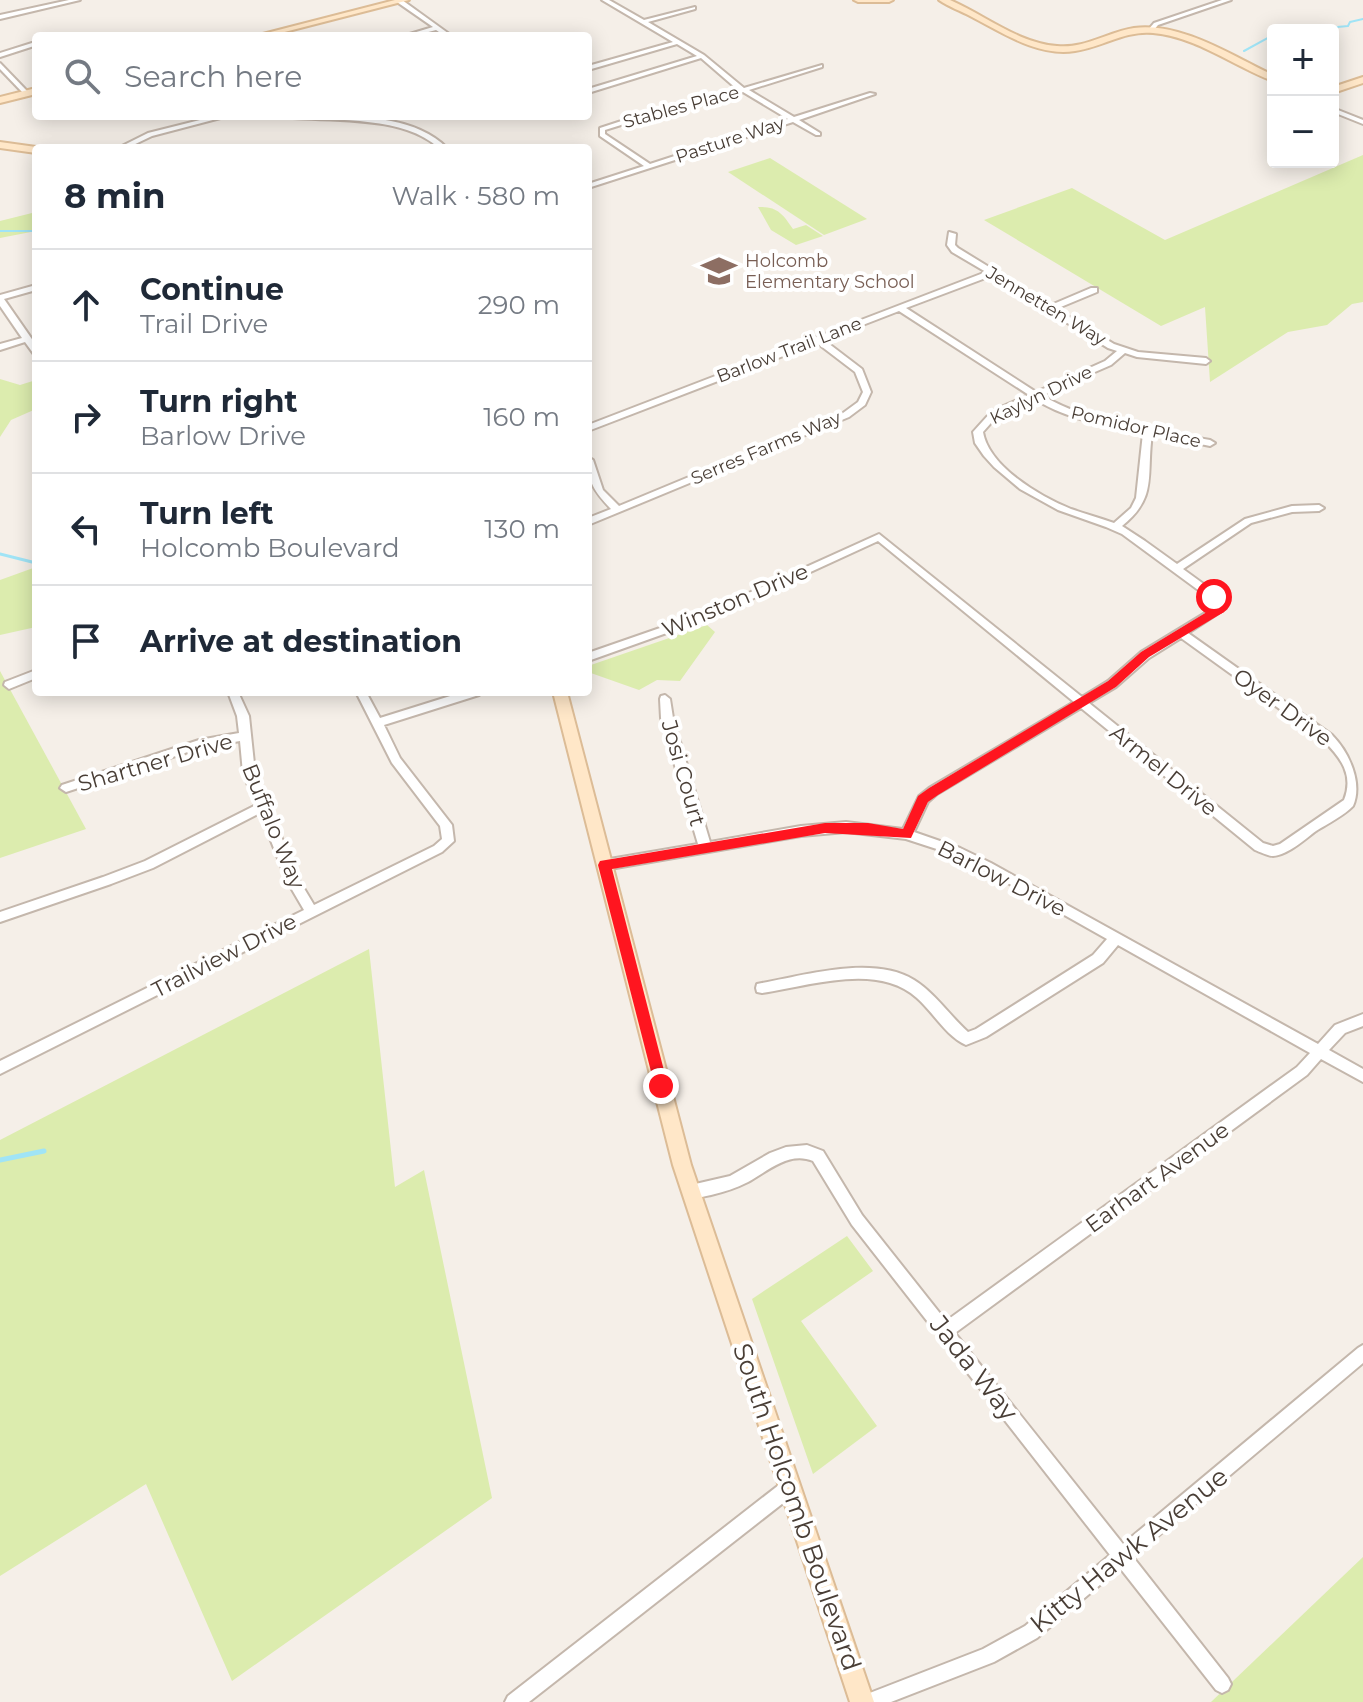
<!DOCTYPE html>
<html lang="en">
<head>
<meta charset="utf-8">
<style>
  :root { --surface:#fff; --page:#f6f6f7; --text:#1f2937; --muted:#747a83; --line:#e0e1e3 }
  body { margin:0; font-family:Montserrat,sans-serif; background:var(--page); color:var(--text) }
  .controls { position:absolute; right:24px; top:24px; display:grid; overflow:hidden; border-radius:8px; box-shadow:0 4px 20px #0003 }
  .controls button { width:72px; height:72px; display:grid; place-items:center; padding:0; border:0; border-bottom:2px solid var(--line); background:var(--surface); color:var(--text); font:40px sans-serif }
  .stop { position:absolute; width:24px; height:24px; margin:-18px; border:6px solid #ff151f; border-radius:50%; background:#fff }
  .stop.end { background:#ff151f; border-color:#fff; box-shadow:0 2px 8px #0008 }
  .list { margin:0; padding:0; list-style:none }
  h2 { display:flex; justify-content:space-between; align-items:center; height:104px; margin:0; padding:0 32px; font-size:34px }
  h2 small { font-size:26px; font-weight:400; color:var(--muted) }
  .list li { display:grid; grid-template-columns:52px 1fr auto; gap:24px; align-items:center; box-sizing:border-box; height:112px; padding:0 32px; border-top:2px solid var(--line) }
  .list b { display:block; font-size:30px; white-space:nowrap }
  .list p { margin:0; font-size:26px; white-space:nowrap; color:var(--muted) }
  .list em { font-size:26px; font-style:normal; color:var(--muted) }
  .icon { flex:none; width:44px; height:44px; fill:none; stroke:currentColor; stroke-width:2; stroke-linecap:round; stroke-linejoin:round }
  .map { position:relative; flex:none; width:1363px; height:1702px; overflow:hidden }
  .search { position:absolute; background:var(--surface); box-shadow:0 4px 20px #0003; left:32px; top:32px; width:560px; height:88px; display:flex; align-items:center; gap:20px; box-sizing:border-box; padding:0 28px; border-radius:8px; color:var(--muted); font-size:30px }
  .panel { position:absolute; background:var(--surface); box-shadow:0 4px 20px #0003; left:32px; top:144px; width:560px; height:552px; border-radius:8px }
  .map>svg:first-child { display:block }
  .green { fill:#dcecae }
  .lines { fill:none; stroke-linecap:round; stroke-linejoin:round }
  .stream-far2 { stroke:#a0e4f6; stroke-width:2 }
  .stream-far1 { stroke:#a0e4f6; stroke-width:3 }
  .stream { stroke:#a0e4f6; stroke-width:5 }
  .street-casing { stroke:#c4b7ac; stroke-width:4 }
  .secondary-casing { stroke:#dcbc96; stroke-width:4 }
  .street { fill:#fff; fill-rule:evenodd }
  .secondary { fill:#ffe7c8; fill-rule:evenodd }
  .route { fill:#ff151f }
  .labels { text-anchor:middle; stroke-width:8; stroke-linejoin:round; paint-order:stroke }
  .far-street-label { font-size:18px; fill:#493e36; stroke:#fff }
  .far-education-label { font-size:18px; fill:#785e54; stroke:#fff; text-anchor:start }
  .street-label { font-size:22px; fill:#493e36; stroke:#fff }
  .near-street-label { font-size:26px; fill:#493e36; stroke:#fff }
</style>
</head>
<body>
<div class="map">
<svg width="1363" height="1702" viewBox="0 0 1363 1702">
  <rect width="100%" height="100%" fill="#f5efe8"/>
  <!-- green -->
  <g class="green">
    <path d="M1363 155V302L1352 304 1327 325 1288 332 1210 382 1205 307 1161 326 984 220 1072 188 1165 240Z"/>
    <path d="M770 158 867 219 824 235 728 172Z"/>
    <path d="M758 207C777 206 783 214 793 229L806 225 823 236 796 245 771 230Z"/>
    <path d="M36 212V231L0 238V221Z"/>
    <path d="M0 379 20 385 36 380V409L11 420 0 437Z"/>
    <path d="M36 567V627L0 635V580Z"/>
    <path d="M707 625 715 632 680 681 657 680 639 690 588 672V666Z"/>
    <path d="M0 671 86 829 0 858Z"/>
    <path d="M369 949 395 1187 424 1170 492 1498 232 1681 146 1484 0 1576V1140Z"/>
    <path d="M847 1236 873 1271 801 1321 877 1426 813 1474 752 1299Z"/>
    <path d="M1363 1557V1702H1211Z"/>
  </g>
  <g class="lines">
    <!-- stream-far2 -->
    <g class="stream-far2">
      <path d="M1305 30 1348 26 1350 22 1363 19"/>
      <path d="M1244 51 1273 35"/>
      <path d="M0 231H36"/>
    </g>
    <!-- stream-far1 -->
    <path class="stream-far1" d="M0 554 36 563"/>
    <!-- stream -->
    <path class="stream" d="M0 1160 44 1151"/>
    <!-- street casing -->
    <g class="street-casing">
      <g id="street">
        <path d="M69 0H80L0 19V15Z"/>
        <path d="M397 0H402L452 36H445L436 30 413 36H403L433 27 397 2Z"/>
        <path d="M602 0H609L644 20 695 7V9L648 22 704 55 744 88 822 65V67L749 90 794 117 870 93 875 94 799 120 820 133V135H816L793 122 588 188V184L644 166 600 136V128L652 111 679 108 738 90 701 58 588 93V89L697 56 677 44 588 70V66L673 42ZM743 92 788 119 650 164 605 134V130L653 115 682 111Z"/>
        <path d="M1222 0H1231L1158 25 1153 31 1148 30 1154 23Z"/>
        <path d="M32 43 35 45 34 46 0 57V53Z"/>
        <path d="M0 63 28 92V94H24L0 69Z"/>
        <path d="M1333 108 1363 120V124L1333 112Z"/>
        <path d="M216 116H228L152 136 127 148H118L148 133Z"/>
        <path d="M290 116C338 116 411 111 447 148H439C404 116 338 121 293 118Z"/>
        <path d="M949 232 956 234 955 245 958 248 1051 305 1091 288H1097V292L1056 309 1114 344 1138 352 1206 358 1210 361 1206 364 1137 357 1125 353 1111 365 1042 395C1085 423 1159 430 1210 440L1215 443 1210 446 1152 434C1146 476 1158 497 1122 526L1145 541 1177 564 1245 519 1292 506 1319 505 1324 508 1319 511 1292 512 1251 523 1183 569 1216 593 1226 608 1188 633 1332 735C1349 752 1363 783 1353 806 1345 815 1327 824 1316 831 1305 839 1288 855 1273 856 1268 856 1260 852 1255 850L1081 708 937 794 928 802 914 832 960 848 991 863 1318 1044 1335 1025 1363 1014V1026L1345 1033 1329 1050 1363 1069V1082L1321 1059 1307 1075 955 1333 1123 1544 1358 1348 1363 1345V1363L1133 1557 1228 1678 1231 1684 1228 1690 1222 1693 1216 1690 1120 1568 1037 1638 994 1662 891 1702H859L862 1696 983 1649 1025 1626 1110 1555 852 1225 813 1161C789 1151 768 1171 748 1182 736 1188 724 1192 711 1195 702 1197 694 1199 686 1197L684 1192 686 1187 691 1185 730 1176 770 1153 786 1147 807 1145 823 1151 862 1215 946 1321 1297 1067 1310 1053 1118 945 1103 963 986 1037 966 1045C946 1036 933 1012 917 998 878 962 809 986 762 993L757 992 756 988 757 984 762 983C807 975 873 955 914 980 935 993 950 1016 968 1032L976 1029 1093 955 1107 939 983 869 952 854 906 839 846 832 801 836 604 870 600 868 598 865 600 862 604 860 698 844 661 718 660 699 661 696 665 695 670 699 673 718 710 842 801 826 846 822 903 829 919 796 929 788 1074 702 878 541 717 615 588 661V653L709 611 879 534 1082 697 1108 681 1141 652 1215 607 1209 598 1122 534 1106 527 1058 510 1020 489 994 467 984 456 975 443 973 432 992 411 1029 395 899 311 824 340 862 369 871 392 865 405 849 417 588 525V518L611 509C594 491 588 483 588 457L593 460 603 490 619 506 843 413 858 402 863 392 855 372 817 343 588 431V425L986 272 952 252 947 245ZM991 276 1108 348 1117 351 1105 361 1036 392 906 308ZM1035 399C1067 420 1106 425 1143 433L1136 498 1131 508 1114 523C1100 518 1085 514 1071 509 1041 497 989 467 983 432L998 415ZM1181 638 1324 741C1341 758 1354 775 1344 800L1280 844 1273 846 1263 843 1089 703 1116 687 1149 658Z"/>
        <path d="M36 285V290L4 299 36 345V354L33 353 25 342 0 350V344L22 338 0 306V295Z"/>
        <path d="M36 670V678L9 689 4 685 5 682Z"/>
        <path d="M228 692H238L249 716 255 773 299 880 314 905 434 846 442 839 440 826 392 763 356 692H366L380 718 463 692H480L479 695 384 725 400 758 452 825 454 841 442 852 0 1074V1061L304 910 287 881 260 813 153 868 111 884 0 922V912L103 877 145 861 256 805 243 773 240 741 200 748 66 792 60 788 62 785 199 740 239 733 237 716Z"/>
        <path d="M790 1479 796 1481 798 1487 796 1493 529 1702H505L508 1696 784 1481Z"/>
      </g>
    </g>
    <!-- secondary casing -->
    <g class="secondary-casing">
      <g id="secondary">
        <path d="M395 0H409L269 36H255Z"/>
        <path d="M854 0H893L889 2H858Z"/>
        <path d="M939 0H950C985 15 1018 43 1057 46 1084 49 1108 32 1134 28 1182 22 1232 56 1273 75V81C1233 66 1197 37 1153 33 1126 30 1102 47 1075 51 1038 57 1003 33 972 17 961 11 949 7 939 0Z"/>
        <path d="M1363 77V83L1333 93V87Z"/>
        <path d="M36 88V94L0 103V97Z"/>
        <path d="M0 142 36 147 39 148H36V153L0 148Z"/>
        <path d="M553 692H567L691 1165 874 1702H850L673 1165Z"/>
      </g>
    </g>
    <!-- street -->
    <use href="#street" class="street"/>
    <!-- secondary -->
    <use href="#secondary" class="secondary"/>
  </g>
  <!-- route -->
  <path class="route" d="M1210 594H1218L1225 600 1224 612 1149 657 1116 687 938 795 928 802 911 838 825 833 612 869 668 1086 666 1091H656L598 865 600 861 825 823H868L903 829 918 796 929 788 1108 681 1141 652 1215 607Z"/>
  <!-- icons -->
  <defs>
    <g id="school-bare" transform="scale(2.76)"><path d="M0-5L7-2L0 1L-7-2ZM-4 1L0 2.5L4 1V4Q0 6-4 4Z" fill="#8d6e63" stroke="#fff" stroke-width="2.5" paint-order="stroke"/></g>
  </defs>
  <g fill-rule="evenodd">
    <use href="#school-bare" x="719" y="271"/>
  </g>
  <g class="labels">
    <!-- far-street labels -->
    <g class="far-street-label">
      <text transform="translate(681 107) rotate(-15)" y="6">Stables Place</text>
      <text transform="translate(730 140) rotate(-18)" y="6">Pasture Way</text>
      <text transform="translate(1046 306) rotate(31)" y="6">Jennetten Way</text>
      <text transform="translate(789 350) rotate(-21)" y="6">Barlow Trail Lane</text>
      <text transform="translate(1041 395) rotate(-26)" y="6">Kaylyn Drive</text>
      <text transform="translate(1136 427) rotate(13)" y="6">Pomidor Place</text>
      <text transform="translate(766 448) rotate(-23)" y="6">Serres Farms Way</text>
    </g>
    <!-- far-education labels -->
    <g class="far-education-label">
      <text x="745" y="267">Holcomb<tspan x="745" dy="21">Elementary School</tspan></text>
    </g>
    <!-- street labels -->
    <g class="street-label">
      <text transform="translate(735 600) rotate(-23)" y="8">Winston Drive</text>
      <text transform="translate(1283 707) rotate(36)" y="8">Oyer Drive</text>
      <text transform="translate(155 762) rotate(-16)" y="8">Shartner Drive</text>
      <text transform="translate(1164 770) rotate(39)" y="8">Armel Drive</text>
      <text transform="translate(684 773) rotate(74)" y="8">Josi Court</text>
      <text transform="translate(274 826) rotate(68)" y="8">Buffalo Way</text>
      <text transform="translate(1002 878) rotate(27)" y="8">Barlow Drive</text>
      <text transform="translate(224 955) rotate(-27)" y="8">Trailview Drive</text>
      <text transform="translate(1157 1177) rotate(-36)" y="8">Earhart Avenue</text>
    </g>
    <!-- near-street labels -->
    <g class="near-street-label">
      <text transform="translate(974 1368) rotate(52)" y="9">Jada Way</text>
      <text transform="translate(797 1507) rotate(71)" y="9">South Holcomb Boulevard</text>
      <text transform="translate(1129 1550) rotate(-39)" y="9">Kitty Hawk Avenue</text>
    </g>
  </g>
</svg>
<div class="controls">
<button>+</button>
<button>−</button>
</div>
<div class="stop" style="left:1214px;top:597px"></div>
<div class="stop end" style="left:661px;top:1086px"></div>
<div class="search"><svg class="icon" aria-label="search" viewBox="0 0 24 24"><circle cx="10" cy="10" r="6"/><path d="M15 15l6 6"/></svg>Search here</div>
<section class="panel">
<h2>8 min<small>Walk · 580 m</small></h2>
<ul class="list">
<li><svg class="icon" aria-label="ahead" viewBox="0 0 24 24"><path d="M12 20V5M6 11l6-6 6 6"/></svg><div><b>Continue</b><p>Trail Drive</p></div><em>290 m</em></li>
<li><svg class="icon" aria-label="right" viewBox="0 0 24 24"><path d="M7 20v-9h11M14 6l5 5-5 5"/></svg><div><b>Turn right</b><p>Barlow Drive</p></div><em>160 m</em></li>
<li><svg class="icon" aria-label="left" viewBox="0 0 24 24"><path d="M17 20v-9H6M10 6l-5 5 5 5"/></svg><div><b>Turn left</b><p>Holcomb Boulevard</p></div><em>130 m</em></li>
<li><svg class="icon" aria-label="arrive" viewBox="0 0 24 24"><path d="M6 21V4h12l-3 4 3 4H6"/></svg><div><b>Arrive at destination</b></div></li>
</ul>
</section>
</div>
</body>
</html>
